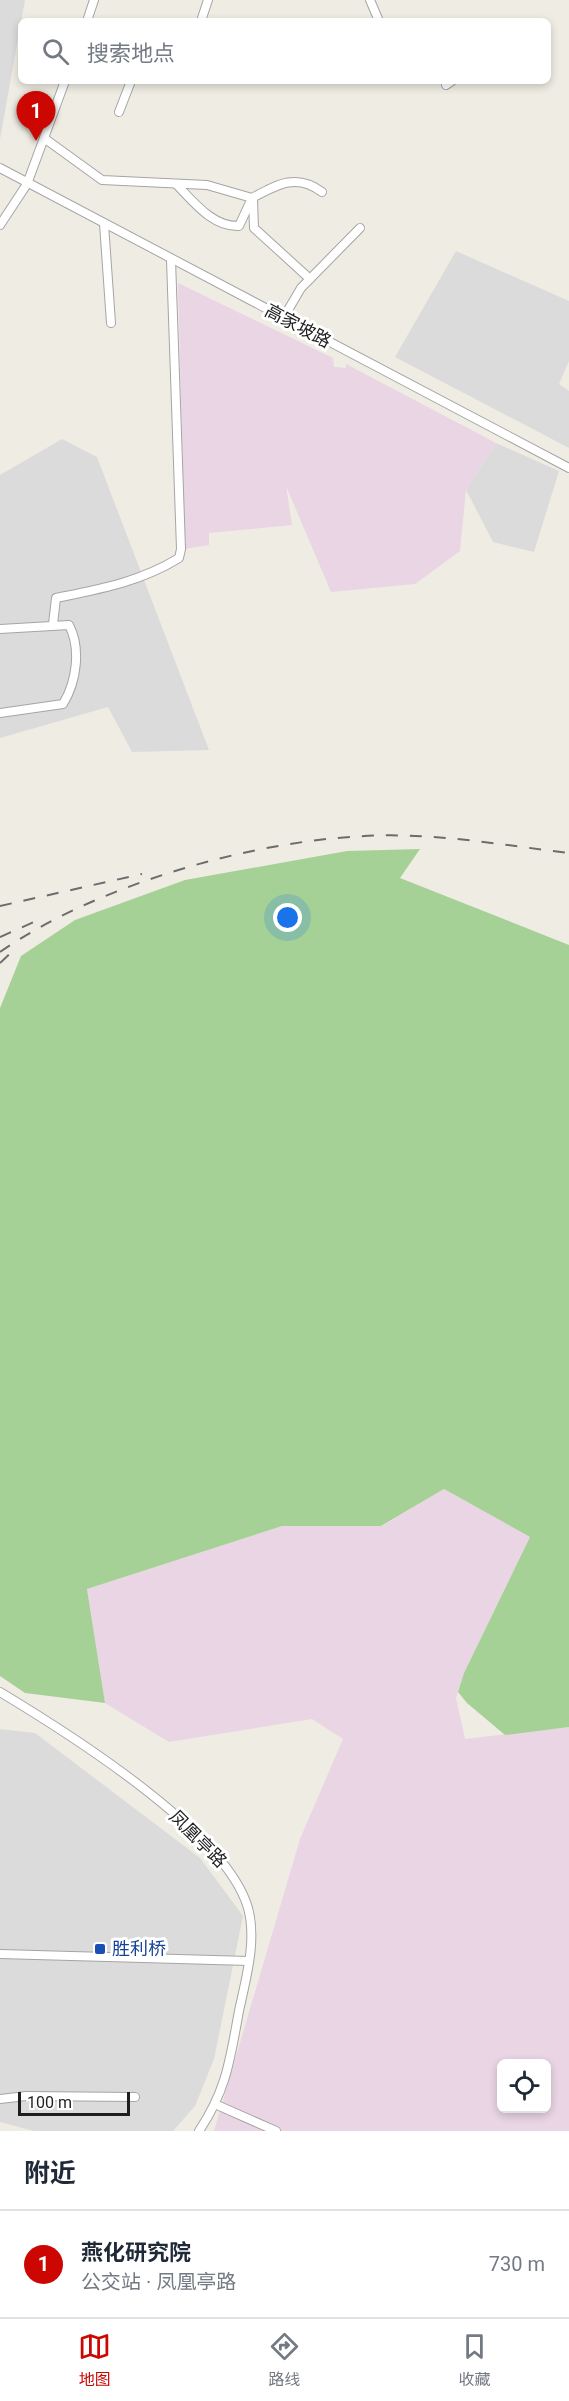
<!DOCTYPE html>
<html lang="zh">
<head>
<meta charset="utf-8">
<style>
  :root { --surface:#fff; --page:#f2f2f3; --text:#1f2937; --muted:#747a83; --line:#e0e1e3; --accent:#cc0600 }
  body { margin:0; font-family:Roboto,"Noto Sans SC",sans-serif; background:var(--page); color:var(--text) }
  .controls { position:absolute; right:18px; bottom:18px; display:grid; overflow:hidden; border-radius:9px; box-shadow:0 3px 9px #0003 }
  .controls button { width:54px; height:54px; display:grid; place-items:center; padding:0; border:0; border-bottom:2px solid var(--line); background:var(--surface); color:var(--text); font:30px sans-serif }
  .scale { position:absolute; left:18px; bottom:15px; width:112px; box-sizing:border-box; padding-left:6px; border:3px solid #1e1e1e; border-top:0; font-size:16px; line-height:21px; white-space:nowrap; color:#1e1e1e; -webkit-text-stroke:4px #fff; paint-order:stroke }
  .you { position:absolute; left:288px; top:918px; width:21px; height:21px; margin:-15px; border:4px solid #fff; border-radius:50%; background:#1a73e8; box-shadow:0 0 0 9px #1a73e833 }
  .badge { display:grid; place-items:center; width:39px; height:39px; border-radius:50%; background:var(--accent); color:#fff; font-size:20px; font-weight:700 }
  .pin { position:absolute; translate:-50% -50px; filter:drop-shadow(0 2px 3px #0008) }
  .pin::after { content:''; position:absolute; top:32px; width:21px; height:18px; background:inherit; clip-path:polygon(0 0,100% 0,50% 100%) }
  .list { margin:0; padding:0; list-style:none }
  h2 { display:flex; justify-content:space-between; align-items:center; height:78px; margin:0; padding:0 24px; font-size:26px }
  h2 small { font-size:20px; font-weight:400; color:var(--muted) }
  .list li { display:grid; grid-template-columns:39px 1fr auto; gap:18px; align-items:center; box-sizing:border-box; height:108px; padding:0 24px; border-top:2px solid var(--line) }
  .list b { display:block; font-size:22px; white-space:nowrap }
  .list p { margin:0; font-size:20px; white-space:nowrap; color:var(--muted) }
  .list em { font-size:20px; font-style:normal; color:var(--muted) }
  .icon { flex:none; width:33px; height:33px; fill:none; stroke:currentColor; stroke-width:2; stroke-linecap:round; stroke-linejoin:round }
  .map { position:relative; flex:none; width:569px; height:2131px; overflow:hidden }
  .search { position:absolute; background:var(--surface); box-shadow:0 3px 9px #0003; left:18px; right:18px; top:18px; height:66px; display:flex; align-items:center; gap:15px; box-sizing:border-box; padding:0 21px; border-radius:9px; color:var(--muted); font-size:22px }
  .sheet { height:186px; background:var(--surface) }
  nav { display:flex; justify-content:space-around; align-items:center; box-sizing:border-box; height:84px; border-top:2px solid var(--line); background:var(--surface); font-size:16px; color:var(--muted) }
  nav a { display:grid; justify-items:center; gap:3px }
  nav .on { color:var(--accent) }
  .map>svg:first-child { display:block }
  .residential { fill:#dcdbdb }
  .industrial { fill:#e9d5e4; fill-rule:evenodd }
  .forest { fill:#a6d196 }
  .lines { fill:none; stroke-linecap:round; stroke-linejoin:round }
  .minor-casing { stroke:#a5a5a5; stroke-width:10 }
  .minor { stroke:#fff; stroke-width:8 }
  .rail { stroke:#6c6c6c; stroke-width:2; stroke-dasharray:12 12; stroke-linecap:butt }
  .transit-dot { fill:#1a4fb4; stroke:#fff; stroke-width:2 }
  .labels { text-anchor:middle; stroke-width:6; stroke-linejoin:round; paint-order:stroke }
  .street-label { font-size:18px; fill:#1e1e1e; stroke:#fff }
  .transit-label { font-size:18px; fill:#164399; stroke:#fff; text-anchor:start }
</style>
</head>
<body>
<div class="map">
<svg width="569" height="2131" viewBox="0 0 569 2131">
  <rect width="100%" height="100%" fill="#efece3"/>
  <!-- residential -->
  <g class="residential">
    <path d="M0 0H25L0 139Z"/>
    <path d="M456 251 569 301V361L559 384 569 391V448L395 357Z"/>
    <path d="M62 439 97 457 209 750 132 752 108 707 0 738V475Z"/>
    <path d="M496 443 559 471 534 552 493 542 466 490Z"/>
    <path d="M0 1729 35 1733 200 1858 243 1916 214 2059 195 2106 173 2131H34L0 2122Z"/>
  </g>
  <!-- industrial -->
  <g class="industrial">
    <path d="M178 283 333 358 334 367 346 368V364L496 443 466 490 460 551 415 584 331 592 286 486 292 525 209 533V545L185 549Z"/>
    <path d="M444 1489 530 1537 464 1673 456 1698 465 1739 569 1727V2131H214L300 1839 343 1739 312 1719 169 1742 105 1703 87 1589 282 1526H382ZM502 2064H546V2108H502Z"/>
  </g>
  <!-- forest -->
  <path class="forest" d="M420 849 400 878 569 945V1727L505 1735 467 1703 458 1692 464 1673 530 1537 444 1489 381 1526H282L87 1589 105 1703 25 1693 0 1676V1008L21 956 75 920 185 880 347 851Z"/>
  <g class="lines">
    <!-- minor casing -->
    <g class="minor-casing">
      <g id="minor">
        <path d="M370 0 379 21"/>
        <path d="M87 21 94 0"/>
        <path d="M201 21 208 0"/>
        <path d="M446 85 452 81"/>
        <path d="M119 112 131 81"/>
        <path d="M44 138 102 180 207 185 252 198C278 184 297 173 322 192"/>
        <path d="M0 168 569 468"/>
        <path d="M176 184C193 201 212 227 239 226L252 198"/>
        <path d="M253 200 254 228 310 279"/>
        <path d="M104 224 111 323"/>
        <path d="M0 225 27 184 65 81"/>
        <path d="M284 317 301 288 360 228"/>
        <path d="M53 624 56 598C100 589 140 582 179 558L181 549 171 260"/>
        <path d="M0 629 69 625C81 648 77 681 63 704L0 713"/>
        <path d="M0 1692C68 1733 226 1831 248 1908 257 1941 246 1978 239 2011 230 2059 227 2089 199 2131"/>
        <path d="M0 1954 249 1961"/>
        <path d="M0 2099 26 2096 135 2097"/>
        <path d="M217 2105 276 2131"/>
      </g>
    </g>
    <!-- minor -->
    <use href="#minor" class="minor"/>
    <!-- rail -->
    <g class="rail">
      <path d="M0 906 142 874"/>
      <path d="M0 937 43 918"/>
      <path d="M0 952C105 879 287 829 415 836 467 838 518 847 569 853"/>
      <path d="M0 963 16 948"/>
    </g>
  </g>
  <!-- markers -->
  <rect class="transit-dot" x="94" y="1943" width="12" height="12" rx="3"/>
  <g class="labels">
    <!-- street labels -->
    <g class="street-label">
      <text transform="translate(298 326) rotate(28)" y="6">高家坡路</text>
      <text transform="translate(198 1839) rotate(45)" y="6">凤凰亭路</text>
    </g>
    <!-- transit labels -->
    <g class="transit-label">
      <text x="112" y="1955">胜利桥</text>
    </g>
  </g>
</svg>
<div class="controls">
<button><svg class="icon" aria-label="locate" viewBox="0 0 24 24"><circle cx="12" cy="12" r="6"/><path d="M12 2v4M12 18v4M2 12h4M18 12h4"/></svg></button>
</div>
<div class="scale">100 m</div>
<div class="you"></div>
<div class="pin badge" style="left:36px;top:141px">1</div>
<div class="search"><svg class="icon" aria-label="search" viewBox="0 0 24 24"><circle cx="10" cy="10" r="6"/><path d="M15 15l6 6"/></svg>搜索地点</div>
</div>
<section class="sheet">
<h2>附近<small></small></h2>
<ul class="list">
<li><span class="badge">1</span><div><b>燕化研究院</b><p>公交站 · 凤凰亭路</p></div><em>730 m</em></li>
</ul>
</section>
<nav>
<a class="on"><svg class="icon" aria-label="map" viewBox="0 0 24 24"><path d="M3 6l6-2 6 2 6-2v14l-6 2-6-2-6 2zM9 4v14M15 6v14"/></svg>地图</a>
<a><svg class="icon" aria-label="directions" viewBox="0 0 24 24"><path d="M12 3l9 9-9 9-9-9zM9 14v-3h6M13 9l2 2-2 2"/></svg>路线</a>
<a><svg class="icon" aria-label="saved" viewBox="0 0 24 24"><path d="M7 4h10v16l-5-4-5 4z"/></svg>收藏</a>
</nav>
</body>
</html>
